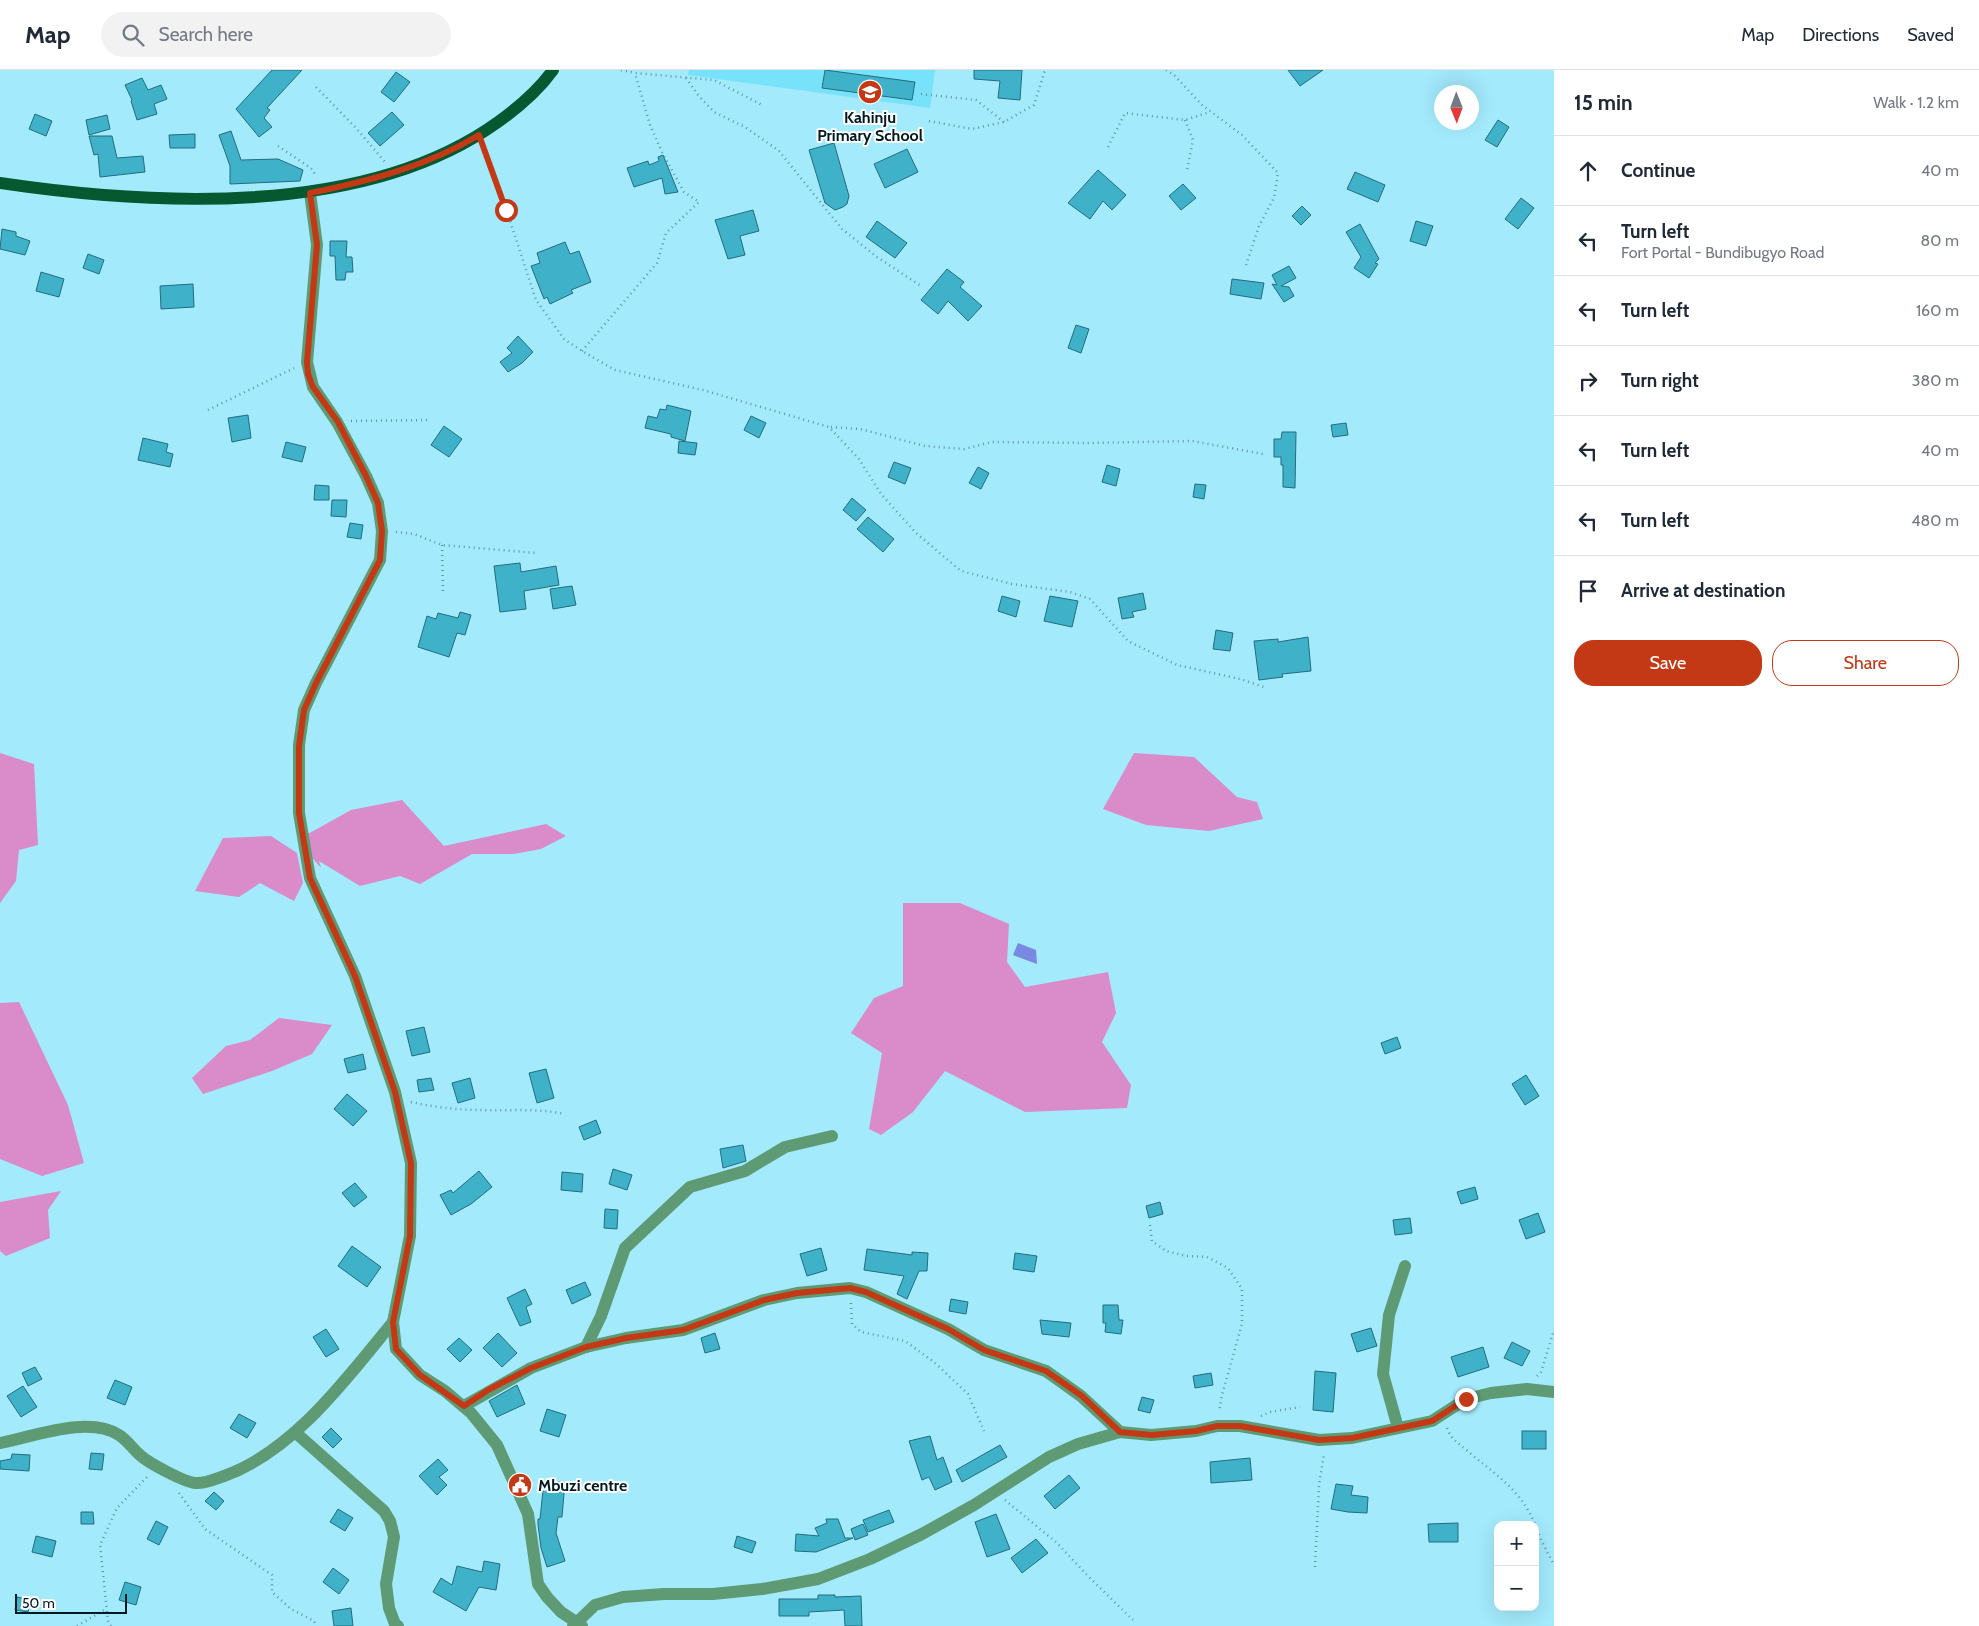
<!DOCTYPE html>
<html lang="en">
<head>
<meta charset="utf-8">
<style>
  :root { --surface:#fff; --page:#f2f2f3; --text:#1f2937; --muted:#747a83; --line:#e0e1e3; --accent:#c33915 }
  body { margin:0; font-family:Cabin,sans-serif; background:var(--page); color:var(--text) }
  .controls { position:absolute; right:15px; bottom:15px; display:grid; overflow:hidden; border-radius:10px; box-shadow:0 5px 20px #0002 }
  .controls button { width:45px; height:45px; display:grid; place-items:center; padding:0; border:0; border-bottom:1px solid var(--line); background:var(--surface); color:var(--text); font:25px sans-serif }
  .compass { position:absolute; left:1434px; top:15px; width:45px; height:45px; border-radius:50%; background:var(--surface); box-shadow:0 5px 20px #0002; rotate:179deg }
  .scale { position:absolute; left:15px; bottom:12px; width:112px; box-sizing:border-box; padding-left:5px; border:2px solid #001a21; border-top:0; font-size:14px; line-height:18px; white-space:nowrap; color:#001a21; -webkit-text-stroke:4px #fefefe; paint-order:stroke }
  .stop { position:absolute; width:15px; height:15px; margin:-11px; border:4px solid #c33915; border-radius:50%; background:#fff }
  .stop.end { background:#c33915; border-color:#fff; box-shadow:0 1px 5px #0008 }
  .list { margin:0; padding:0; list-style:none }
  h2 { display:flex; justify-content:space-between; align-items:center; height:65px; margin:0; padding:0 20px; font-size:21px }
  h2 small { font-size:16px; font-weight:400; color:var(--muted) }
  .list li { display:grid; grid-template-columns:32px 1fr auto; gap:15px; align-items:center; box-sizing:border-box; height:70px; padding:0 20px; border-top:1px solid var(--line) }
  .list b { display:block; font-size:19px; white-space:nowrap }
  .list p { margin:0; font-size:16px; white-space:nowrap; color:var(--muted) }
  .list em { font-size:16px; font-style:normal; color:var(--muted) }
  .actions { display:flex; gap:10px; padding:15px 20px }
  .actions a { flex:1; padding:11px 0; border:1px solid var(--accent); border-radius:20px; text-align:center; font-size:18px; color:var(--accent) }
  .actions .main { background:var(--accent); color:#fff }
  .icon { flex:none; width:28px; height:28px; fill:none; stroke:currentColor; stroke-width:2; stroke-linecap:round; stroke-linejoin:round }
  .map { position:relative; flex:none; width:1554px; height:1556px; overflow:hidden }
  header { display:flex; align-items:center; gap:30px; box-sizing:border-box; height:70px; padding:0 25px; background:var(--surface); border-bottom:1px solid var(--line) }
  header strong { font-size:24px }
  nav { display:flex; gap:28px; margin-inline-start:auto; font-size:18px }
  .search { width:350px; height:45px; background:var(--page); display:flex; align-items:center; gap:12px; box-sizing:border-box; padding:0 18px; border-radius:28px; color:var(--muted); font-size:19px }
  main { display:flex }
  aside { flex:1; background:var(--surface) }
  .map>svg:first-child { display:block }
  .built { fill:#78e2fb }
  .green { fill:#d98cc9 }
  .water { fill:#7988e0 }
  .building { fill:#3fb1c9; stroke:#236d7d }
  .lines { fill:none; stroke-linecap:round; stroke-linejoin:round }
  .path { stroke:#6196a4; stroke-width:2.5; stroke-dasharray:1 4; stroke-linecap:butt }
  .street { stroke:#5e9b74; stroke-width:12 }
  .primary { stroke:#055830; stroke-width:12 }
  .route { stroke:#c33915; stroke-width:6 }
  .labels { text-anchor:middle; stroke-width:4; stroke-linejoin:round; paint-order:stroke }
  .poi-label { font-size:16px; font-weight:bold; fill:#001a21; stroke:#fefefe }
</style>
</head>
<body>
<header>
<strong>Map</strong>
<div class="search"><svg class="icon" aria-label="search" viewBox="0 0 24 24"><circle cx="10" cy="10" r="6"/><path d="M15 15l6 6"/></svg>Search here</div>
<nav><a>Map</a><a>Directions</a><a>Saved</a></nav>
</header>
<main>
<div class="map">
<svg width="1554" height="1556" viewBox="0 0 1554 1556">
  <rect width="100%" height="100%" fill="#a3eafc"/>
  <!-- built -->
  <path class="built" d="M689 0H935L930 38 688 5Z"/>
  <!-- green -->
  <g class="green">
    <path d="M0 683 34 694 38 775 19 780 16 811 0 833Z"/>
    <path d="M1134 683 1194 687 1237 727 1257 732 1263 749 1209 761 1146 755 1103 739Z"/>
    <path d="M402 730 444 776 546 754 566 766 541 779 514 784H472L420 814 400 806 360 816 319 791 321 798 310 785 306 765 351 740Z"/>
    <path d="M271 766 297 783 303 813 294 831 260 813 239 827 195 821 223 768Z"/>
    <path d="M903 833H960L1009 854 1007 892 1025 917 1108 902 1116 943 1102 972 1131 1015 1127 1038 1025 1042 945 1001 913 1042 881 1065 869 1059 882 983 851 963 874 928 903 916Z"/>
    <path d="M19 932 68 1035 84 1093 42 1106 0 1089V933Z"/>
    <path d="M279 948 332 955 312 984 272 1001 203 1024 192 1008 226 976 250 970Z"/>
    <path d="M61 1121 48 1140 50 1168 6 1186 0 1181V1132Z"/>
  </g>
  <!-- water -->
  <path class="water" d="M1018 873 1036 880 1037 894 1013 885Z"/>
  <!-- building -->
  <g class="building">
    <path d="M272 0H302L267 38 270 40 264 48 272 57 259 67 236 39Z"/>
    <path d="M825 0 915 12 912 30 822 18Z"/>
    <path d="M974 0H1022L1020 30 998 28 1000 11 974 9Z"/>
    <path d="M1288 0H1323L1300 16Z"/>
    <path d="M396 2 410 12 394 32 381 22Z"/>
    <path d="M142 8 148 20 161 15 167 29 154 34 157 44 137 50 131 31 132 30 125 15Z"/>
    <path d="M392 42 404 55 380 76 368 63Z"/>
    <path d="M35 44 52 51 46 66 29 59Z"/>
    <path d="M107 45 110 59 89 65 86 50Z"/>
    <path d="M1498 50 1509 57 1497 77 1485 70Z"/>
    <path d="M231 61 241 90 278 89 303 100 300 111 230 114V96L219 65Z"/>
    <path d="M195 64V78H170L169 65Z"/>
    <path d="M89 66H112L117 88 143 86 145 102 100 107 98 84 94 85Z"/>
    <path d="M834 73 849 126 847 134 843 137 835 140 825 133 809 80Z"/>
    <path d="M907 79 918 102 885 118 874 94Z"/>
    <path d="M663 85 678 122 665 124 662 108 634 117 627 98 648 91 649 95 659 91 658 87Z"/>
    <path d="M1098 100 1126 125 1112 140 1103 131 1090 149 1068 133Z"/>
    <path d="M1355 102 1385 115 1378 132 1347 119Z"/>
    <path d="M1183 114 1196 128 1181 140 1169 126Z"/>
    <path d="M1521 128 1534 138 1518 159 1505 149Z"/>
    <path d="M1302 136 1311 145 1301 155 1292 146Z"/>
    <path d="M753 140 759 161 740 166 745 185 728 189 715 150Z"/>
    <path d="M877 151 907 173 895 188 866 167Z"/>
    <path d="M1416 151 1433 156 1426 176 1410 171Z"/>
    <path d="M1360 154 1379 189 1375 193 1378 194 1369 208 1354 198 1361 187 1346 162Z"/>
    <path d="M2 159 16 162V166L30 171 25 185 0 179Z"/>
    <path d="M330 171H347L346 187H352L353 202H346L345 210H336L335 186H330Z"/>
    <path d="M565 172 570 184 579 181 591 212 571 220 573 223 550 234 547 227 544 229 531 196 540 193 537 183Z"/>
    <path d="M88 184 104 190 99 204 83 198Z"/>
    <path d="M1289 196 1296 208 1281 216 1289 217 1294 226 1284 232 1272 214 1277 215 1272 205Z"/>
    <path d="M947 199 964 212 960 217 982 236 968 251 948 231 938 244 921 230Z"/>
    <path d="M41 202 64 209 59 227 36 221Z"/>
    <path d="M1232 209 1264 213 1261 229 1230 224Z"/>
    <path d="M193 214 194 237 161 239 160 216Z"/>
    <path d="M1076 255 1089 259 1081 283 1068 278Z"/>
    <path d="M518 266 533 282 522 293 508 302 500 292 512 283 507 278Z"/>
    <path d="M667 335 691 341 685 371 671 367V364L645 358 648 346 657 348 660 339 666 340Z"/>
    <path d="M248 345 251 368 232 372 228 348Z"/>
    <path d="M751 346 766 353 759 368 744 360Z"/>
    <path d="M1346 353 1348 365 1333 367 1331 355Z"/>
    <path d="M444 356 462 369 449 387 431 375Z"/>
    <path d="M1282 362H1296L1295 418 1283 417V395H1281V387H1274V369H1281Z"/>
    <path d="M143 368 168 374 166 382 173 384 170 397 138 390Z"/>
    <path d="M679 371 697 373 695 385 678 383Z"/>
    <path d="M286 372 306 377 302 392 282 387Z"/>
    <path d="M894 392 911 398 905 414 888 407Z"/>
    <path d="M1107 395 1120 399 1116 416 1102 412Z"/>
    <path d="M978 397 989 403 981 419 969 413Z"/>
    <path d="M1195 414 1206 415 1204 429 1193 427Z"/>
    <path d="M315 415 329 416V430H314Z"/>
    <path d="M852 428 866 440 856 451 843 440Z"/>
    <path d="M332 430H347L346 447 331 446Z"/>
    <path d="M868 447 894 469 883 482 857 459Z"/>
    <path d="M350 453 363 455 361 469 347 467Z"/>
    <path d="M520 493 521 502 556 496 559 515 524 521 526 539 500 542 494 496Z"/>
    <path d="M572 516 576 535 553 539 550 519Z"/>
    <path d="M1143 523 1146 539 1132 542 1134 547 1122 549 1118 528Z"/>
    <path d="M1002 526 1020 531 1016 547 998 541Z"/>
    <path d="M1050 526 1078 531 1072 557 1044 551Z"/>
    <path d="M460 542 471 545 465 565 457 563 449 587 418 577 427 546 436 549 438 543 458 548Z"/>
    <path d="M1216 560 1233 563 1230 581 1213 579Z"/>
    <path d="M1308 567 1311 601 1282 604 1283 607 1259 610 1254 571 1278 569V572Z"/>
    <path d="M424 957 430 982 412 986 406 961Z"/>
    <path d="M1397 967 1401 978 1385 984 1381 973Z"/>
    <path d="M363 984 366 999 348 1003 344 989Z"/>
    <path d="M546 999 554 1028 537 1033 529 1003Z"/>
    <path d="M1526 1005 1539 1026 1525 1035 1512 1014Z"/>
    <path d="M431 1008 434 1020 419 1022 417 1010Z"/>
    <path d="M470 1008 475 1028 458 1033 452 1013Z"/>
    <path d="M347 1024 367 1041 353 1056 334 1039Z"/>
    <path d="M596 1050 601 1063 584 1070 579 1057Z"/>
    <path d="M743 1075 746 1091 723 1098 720 1079Z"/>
    <path d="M613 1099 632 1105 627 1120 609 1114Z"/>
    <path d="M479 1101 492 1117 471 1134 451 1145 440 1125 451 1120 453 1123Z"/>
    <path d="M562 1102 583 1104 582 1122 561 1120Z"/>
    <path d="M355 1113 367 1127 354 1137 342 1123Z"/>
    <path d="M1475 1117 1478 1129 1461 1134 1457 1122Z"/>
    <path d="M1160 1132 1163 1144 1149 1148 1146 1136Z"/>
    <path d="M605 1139 618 1140 617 1159 604 1158Z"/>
    <path d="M1538 1143 1545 1162 1526 1169 1519 1150Z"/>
    <path d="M1410 1148 1412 1163 1395 1165 1393 1150Z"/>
    <path d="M352 1176 381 1197 367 1217 338 1196Z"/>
    <path d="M821 1178 827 1200 807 1206 800 1184Z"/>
    <path d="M867 1179 912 1185V1182L928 1183 927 1201H919L907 1229 897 1224 904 1206 864 1200Z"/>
    <path d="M1015 1183 1037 1186 1034 1202 1013 1199Z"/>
    <path d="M585 1212 591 1225 572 1234 566 1220Z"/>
    <path d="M525 1219 532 1234 526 1237 531 1252 520 1256 507 1228Z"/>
    <path d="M951 1229 968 1232 966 1244 949 1241Z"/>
    <path d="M1103 1235H1118L1119 1250H1123L1121 1264 1105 1262 1106 1253H1103Z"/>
    <path d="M1040 1250 1071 1253 1069 1267 1042 1264Z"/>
    <path d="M1371 1258 1377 1276 1357 1282 1351 1264Z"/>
    <path d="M326 1259 339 1279 326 1287 313 1267Z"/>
    <path d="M498 1263 517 1283 502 1297 483 1278Z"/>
    <path d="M715 1263 720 1279 705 1283 701 1268Z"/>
    <path d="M459 1268 472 1280 460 1292 447 1279Z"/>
    <path d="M1512 1272 1530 1281 1522 1296 1504 1288Z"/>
    <path d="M1483 1277 1489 1297 1458 1307 1451 1287Z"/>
    <path d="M35 1297 42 1309 28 1316 22 1303Z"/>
    <path d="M1315 1301 1336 1303 1333 1342 1313 1340Z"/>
    <path d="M1211 1303 1213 1315 1195 1318 1193 1306Z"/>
    <path d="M115 1310 132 1317 125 1335 107 1328Z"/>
    <path d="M517 1315 525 1334 497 1347 489 1331Z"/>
    <path d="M23 1316 37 1337 21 1347 7 1326Z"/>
    <path d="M1142 1327 1154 1330 1150 1343 1138 1340Z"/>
    <path d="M547 1339 566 1345 559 1367 540 1361Z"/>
    <path d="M239 1344 256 1353 247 1368 230 1358Z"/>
    <path d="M331 1358 342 1369 333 1378 322 1367Z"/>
    <rect x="1522" y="1361" width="24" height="18"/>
    <path d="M930 1366 937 1390 943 1387 952 1412 935 1420 929 1407 922 1410 909 1371Z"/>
    <path d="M1000 1375 1007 1387 962 1412 956 1400Z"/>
    <path d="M91 1383 104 1384 102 1400 89 1399Z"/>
    <path d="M12 1384 30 1385 29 1401 0 1399V1391L11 1389Z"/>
    <path d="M1250 1388 1252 1410 1211 1413 1210 1392Z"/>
    <path d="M438 1389 448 1400 439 1407 447 1415 437 1425 419 1406Z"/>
    <path d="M1069 1405 1080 1418 1055 1439 1044 1426Z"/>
    <path d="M544 1411 565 1412 562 1447H558L556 1463 565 1491 547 1497 541 1478 538 1455V1449H540Z"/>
    <path d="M1336 1414 1353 1416 1351 1425 1368 1427 1367 1443 1348 1442 1331 1439Z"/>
    <path d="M214 1422 224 1431 216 1440 205 1431Z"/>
    <path d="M338 1439 353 1448 345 1461 330 1452Z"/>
    <path d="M889 1440 894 1452 868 1462 863 1450Z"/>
    <path d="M81 1442H93L94 1454H81Z"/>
    <path d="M996 1444 1010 1479 987 1487 975 1452Z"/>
    <path d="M826 1449H838L845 1468H853L816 1482 795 1481 796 1464 819 1466 815 1458 827 1453Z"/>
    <path d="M156 1451 168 1457 159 1475 147 1469Z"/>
    <path d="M1458 1453V1472H1429L1428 1454Z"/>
    <path d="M863 1454 868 1465 855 1470 851 1459Z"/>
    <path d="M36 1466 56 1471 52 1487 32 1482Z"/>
    <path d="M737 1466 756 1472 752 1483 734 1477Z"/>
    <path d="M1036 1469 1048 1483 1022 1503 1011 1488Z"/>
    <path d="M484 1491 500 1494 496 1520 479 1517 466 1541 433 1522 441 1508 452 1515 457 1496 482 1502Z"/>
    <path d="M333 1498 349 1510 339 1524 323 1512Z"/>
    <path d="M125 1512 141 1517 136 1535 119 1530Z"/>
    <path d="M818 1525H835V1527L861 1526 862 1556H845L844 1540 809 1542V1546H779V1529H818Z"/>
    <path d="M17 1527 31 1530 28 1542 15 1540Z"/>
    <path d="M351 1538 353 1556H334L332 1541Z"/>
  </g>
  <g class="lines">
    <!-- path -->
    <g class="path">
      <path d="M621 0 635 3 714 10 762 35"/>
      <path d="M1166 0 1174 5 1202 35 1242 65 1278 103 1274 128 1259 156 1246 195"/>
      <path d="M686 8 698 25 714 42 745 57 779 81 842 159 877 187 921 216"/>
      <path d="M316 17 356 58 385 92"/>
      <path d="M921 24 976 30 1004 52"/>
      <path d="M1185 50 1193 70 1187 100"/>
      <path d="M929 51 972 59 1004 52 1034 35 1045 0"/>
      <path d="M278 76 312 99 316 106"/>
      <path d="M484 76 500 120 536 230 564 269 582 281 615 300 703 320 829 357 859 389 881 424 916 463 961 501 1012 514 1070 522 1090 529 1128 571 1177 595 1240 609 1267 618"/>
      <path d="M1108 77 1125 43 1185 50 1210 42"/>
      <path d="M582 281 657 193 666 163 699 132 684 122 662 82 650 55 635 3"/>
      <path d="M208 340 294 298"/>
      <path d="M351 351 427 350"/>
      <path d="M831 357 860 359 925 376 964 379 992 372 1088 373 1192 371 1263 384"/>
      <path d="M396 462 414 464 442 475 536 483"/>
      <path d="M442 475 443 522"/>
      <path d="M411 1032C433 1037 457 1040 480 1040 508 1041 537 1038 565 1044"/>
      <path d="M1150 1155 1152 1171 1166 1181 1186 1186 1207 1187 1228 1198 1242 1219V1254L1222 1325 1219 1342"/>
      <path d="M851 1233 852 1254 861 1262 905 1271 934 1292 968 1324 984 1361"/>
      <path d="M1537 1306 1541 1302 1554 1260"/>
      <path d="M1261 1346 1270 1342 1300 1337"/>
      <path d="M1447 1358C1451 1370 1461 1375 1470 1383 1496 1405 1523 1422 1535 1455"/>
      <path d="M179 1423 205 1459 272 1505V1522L291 1539 314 1551 316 1556"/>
      <path d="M1005 1430 1057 1473 1088 1506 1133 1550"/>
      <path d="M1535 1455 1541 1470 1554 1495"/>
      <path d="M1315 1497 1319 1415 1324 1384"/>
      <path d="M77 1556 106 1539"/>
      <path d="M111 1556 108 1551 100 1475 117 1438 148 1406"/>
    </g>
    <!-- street -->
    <g class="street">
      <path d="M310 123 317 175 307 292 313 317 337 352 366 406 378 433 382 461 380 490 316 613 304 640 299 675V743L310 808 355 906 395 1022 411 1093 410 1166 393 1252 396 1279 420 1305 445 1321 471 1343 497 1375 528 1444 538 1514 547 1527 561 1542 582 1556"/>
      <path d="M586 1277 601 1246 625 1178 690 1117 745 1101 785 1077 832 1066"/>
      <path d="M464 1336 531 1298 586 1277 626 1268 683 1260 764 1230 797 1223 850 1218 866 1222 948 1259 984 1280 1046 1301 1081 1326 1120 1362"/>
      <path d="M1398 1358 1383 1304 1389 1245 1405 1196"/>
      <path d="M296 1363 384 1441 390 1451 394 1467 386 1514 389 1538 395 1554 398 1556"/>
      <path d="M0 1373C33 1367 88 1345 119 1365 127 1370 133 1379 141 1386 149 1393 184 1412 195 1413 205 1414 215 1409 224 1406 294 1381 347 1308 393 1252"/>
      <path d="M573 1556 595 1535 623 1527 664 1524H713L762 1519 818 1509 870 1489 922 1464 974 1435 1049 1387 1078 1374 1120 1362 1151 1365 1196 1361 1217 1356H1240L1319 1370 1352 1368 1432 1351 1466 1329 1491 1323 1527 1319 1554 1322"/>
    </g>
    <!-- primary -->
    <path class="primary" d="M0 113C155 136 366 147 498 52 519 37 538 21 553 0"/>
  </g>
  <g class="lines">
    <!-- route -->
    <path class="route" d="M506 140 479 65C428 96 369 111 310 123L317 175 307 292 308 304 313 317 338 352 366 406 378 433 382 461 380 490 316 613 304 640 299 676V743L310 808 355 906 395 1022 411 1093 410 1166 393 1252 396 1279 420 1305 464 1336 488 1320 531 1298 586 1277 626 1268 683 1260 764 1230 797 1223 850 1218 866 1222 948 1259 984 1280 1046 1301 1082 1326 1120 1362 1151 1365 1196 1361 1217 1356H1240L1319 1370 1352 1368 1432 1351 1466 1329"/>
  </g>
  <!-- icons -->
  <defs>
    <g id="school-disc" transform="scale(1.25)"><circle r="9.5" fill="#c33915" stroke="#fefefe"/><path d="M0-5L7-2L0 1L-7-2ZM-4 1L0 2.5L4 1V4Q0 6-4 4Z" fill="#fff"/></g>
    <g id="civic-disc" transform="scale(1.25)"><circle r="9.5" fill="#c33915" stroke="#fefefe"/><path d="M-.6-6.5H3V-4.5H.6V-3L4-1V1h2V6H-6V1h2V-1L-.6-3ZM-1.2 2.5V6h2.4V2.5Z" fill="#fff"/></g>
  </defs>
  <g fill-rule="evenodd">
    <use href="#school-disc" x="870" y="22"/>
    <use href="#civic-disc" x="520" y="1415"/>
  </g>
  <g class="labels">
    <!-- poi labels -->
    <g class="poi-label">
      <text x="870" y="53">Kahinju<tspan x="870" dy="18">Primary School</tspan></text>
      <text x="538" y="1421" text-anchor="start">Mbuzi centre</text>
    </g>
  </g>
</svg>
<div class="controls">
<button>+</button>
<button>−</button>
</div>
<svg class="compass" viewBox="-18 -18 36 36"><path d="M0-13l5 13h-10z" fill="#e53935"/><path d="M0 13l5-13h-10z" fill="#747a83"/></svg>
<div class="scale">50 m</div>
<div class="stop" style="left:506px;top:140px"></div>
<div class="stop end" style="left:1466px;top:1329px"></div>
</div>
<aside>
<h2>15 min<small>Walk · 1.2 km</small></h2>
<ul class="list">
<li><svg class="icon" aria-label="ahead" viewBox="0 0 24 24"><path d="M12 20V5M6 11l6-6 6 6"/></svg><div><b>Continue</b></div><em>40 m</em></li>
<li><svg class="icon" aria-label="left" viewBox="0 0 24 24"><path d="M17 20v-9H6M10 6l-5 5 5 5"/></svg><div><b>Turn left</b><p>Fort Portal - Bundibugyo Road</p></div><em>80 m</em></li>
<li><svg class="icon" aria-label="left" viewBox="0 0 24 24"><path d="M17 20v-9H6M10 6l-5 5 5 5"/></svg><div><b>Turn left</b></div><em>160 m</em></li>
<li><svg class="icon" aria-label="right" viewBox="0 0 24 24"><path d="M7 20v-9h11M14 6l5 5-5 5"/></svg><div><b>Turn right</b></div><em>380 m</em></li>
<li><svg class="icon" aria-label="left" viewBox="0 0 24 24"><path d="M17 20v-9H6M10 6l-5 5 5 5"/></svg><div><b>Turn left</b></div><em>40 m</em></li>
<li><svg class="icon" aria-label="left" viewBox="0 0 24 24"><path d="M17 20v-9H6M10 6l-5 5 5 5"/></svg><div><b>Turn left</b></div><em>480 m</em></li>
<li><svg class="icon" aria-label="arrive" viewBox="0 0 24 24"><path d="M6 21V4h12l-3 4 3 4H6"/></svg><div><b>Arrive at destination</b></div></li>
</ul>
<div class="actions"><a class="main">Save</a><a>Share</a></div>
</aside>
</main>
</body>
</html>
